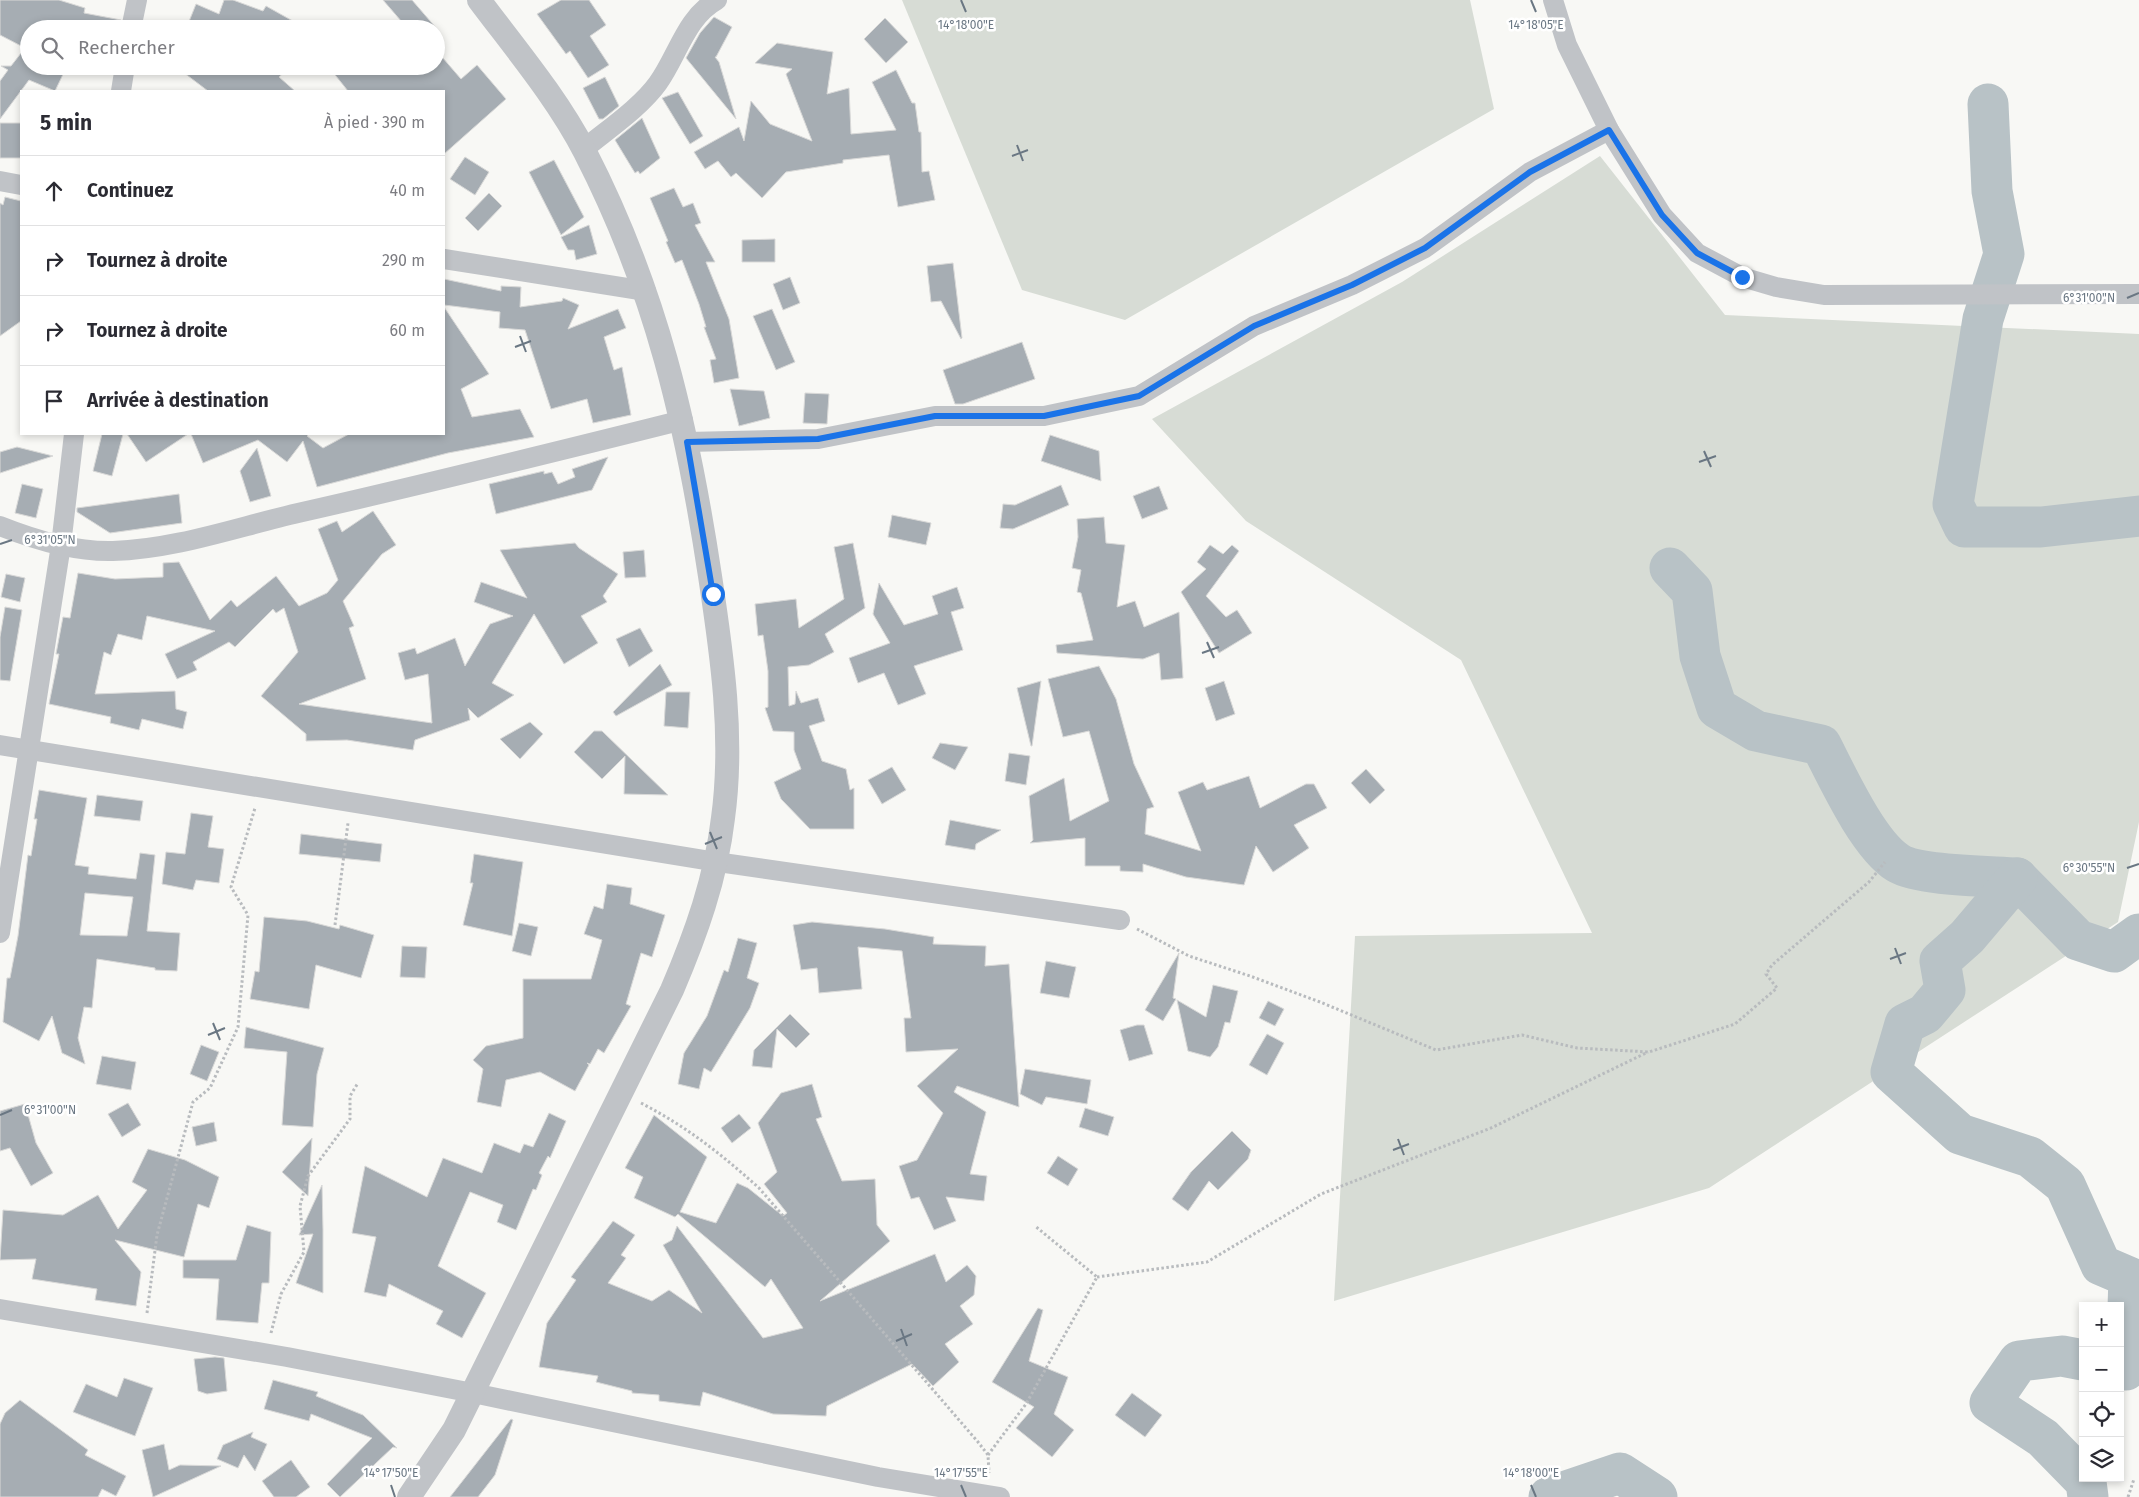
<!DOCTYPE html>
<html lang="fr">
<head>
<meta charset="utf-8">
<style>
  :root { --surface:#fff; --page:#f2f2f3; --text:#2b2b33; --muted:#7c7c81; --line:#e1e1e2 }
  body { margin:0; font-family:"Fira Sans",sans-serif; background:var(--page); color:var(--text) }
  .controls { position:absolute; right:15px; bottom:15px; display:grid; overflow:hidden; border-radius:0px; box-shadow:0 2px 8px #0003 }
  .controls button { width:45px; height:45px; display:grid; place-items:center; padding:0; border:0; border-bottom:1px solid var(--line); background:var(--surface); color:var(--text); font:25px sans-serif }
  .stop { position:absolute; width:15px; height:15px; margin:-11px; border:4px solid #1a73e8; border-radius:50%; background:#fff }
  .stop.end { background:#1a73e8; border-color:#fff; box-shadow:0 1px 5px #0008 }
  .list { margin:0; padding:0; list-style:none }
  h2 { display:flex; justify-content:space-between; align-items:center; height:65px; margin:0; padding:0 20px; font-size:21px }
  h2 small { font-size:16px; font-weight:400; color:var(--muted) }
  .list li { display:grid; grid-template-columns:32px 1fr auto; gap:15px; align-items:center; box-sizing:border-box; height:70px; padding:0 20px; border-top:1px solid var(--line) }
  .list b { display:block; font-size:19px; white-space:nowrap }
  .list em { font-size:16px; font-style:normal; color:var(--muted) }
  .icon { flex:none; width:28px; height:28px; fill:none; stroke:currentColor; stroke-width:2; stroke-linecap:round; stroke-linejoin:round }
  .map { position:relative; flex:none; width:2139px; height:1497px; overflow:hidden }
  .search { position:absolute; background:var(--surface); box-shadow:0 2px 8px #0003; left:20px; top:20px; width:425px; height:55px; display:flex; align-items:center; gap:12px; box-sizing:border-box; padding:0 18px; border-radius:28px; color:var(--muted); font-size:19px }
  .panel { position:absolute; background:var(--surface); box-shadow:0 2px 8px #0003; left:20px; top:90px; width:425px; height:345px; border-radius:0px }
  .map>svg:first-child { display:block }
  .green { fill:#d7dcd5 }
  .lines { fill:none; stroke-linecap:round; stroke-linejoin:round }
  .river { stroke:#b8c2c6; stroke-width:41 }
  .building { fill:#a6adb3; stroke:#d9d9d8; fill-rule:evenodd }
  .path { stroke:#b8bbbe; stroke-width:3; stroke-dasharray:2.5 2.5; stroke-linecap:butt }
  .minor { stroke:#c0c3c7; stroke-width:20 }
  .tertiary { stroke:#c0c3c7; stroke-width:24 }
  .route { stroke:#1a73e8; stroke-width:6 }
  .ticks { fill:none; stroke:#6a7783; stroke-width:2 }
  .ticks-label { font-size:12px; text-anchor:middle; fill:#6a7783; stroke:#fff; stroke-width:5; stroke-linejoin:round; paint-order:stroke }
</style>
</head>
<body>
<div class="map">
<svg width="2139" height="1497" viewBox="0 0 2139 1497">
  <rect width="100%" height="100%" fill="#f8f8f5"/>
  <!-- green -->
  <g class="green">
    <path d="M902 0H1470L1494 109 1125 320 1022 290Z"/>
    <path d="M1600 156 1725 315 2139 334V822L2118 922 1709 1188 1334 1301 1355 936 1592 933 1461 660 1246 521 1152 419 1402 282Z"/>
  </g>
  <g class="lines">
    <!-- river -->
    <g class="river">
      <path d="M1988 104 1992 191 2004 254 1983 319 1953 504 1964 527H2041L2139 516"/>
      <path d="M1670 568 1692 591 1700 656 1717 708 1756 731 1821 745C1838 778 1868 844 1898 863 1919 876 1990 876 2017 878L2078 940 2114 952 2139 934"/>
      <path d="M2017 878 1967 937 1940 961 1945 990 1925 1014 1905 1024 1891 1072 1960 1134 2030 1157 2065 1185 2101 1265 2129 1277 2126 1370 2120 1369"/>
      <path d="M2083 1360 2062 1356 2019 1361 1990 1403 2043 1438 2086 1482 2088 1497"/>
      <path d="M1549 1497 1620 1473 1657 1497"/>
    </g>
  </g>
  <!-- building -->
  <g class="building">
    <path d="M0 0H59L85 8 84 13 121 20 119 29H29V66H67L55 91 29 80 0 119V81L8 70 1 66H11L25 48 0 35Z"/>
    <path d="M224 0H233L263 11 266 6 307 29H186L196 4 219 14Z"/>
    <path d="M383 0H412L437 29H408Z"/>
    <path d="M561 0H589L606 25 590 36 609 65 588 78 570 51 566 54 537 14Z"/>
    <path d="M714 17 732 27 716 57H715L719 62 736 119 686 58 700 33Z"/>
    <path d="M885 18 908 42 886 63 864 39Z"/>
    <path d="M777 43 833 52 827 94 849 88 851 134 896 130 872 82 896 70 912 103H915L919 132H921L922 172 929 171 935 200 898 207 889 155 843 160V163L786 172 762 198 736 173 731 177 718 161 705 169 694 152 739 127 744 141 751 101 770 124 812 141 786 74 792 69 755 63Z"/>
    <path d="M436 50 461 79 477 65 506 99 444 154V91H348L328 66H436Z"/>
    <path d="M175 66H291L279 77 295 91H208Z"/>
    <path d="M605 77 619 106 603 119H599L583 88Z"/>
    <path d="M678 92 703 136 690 144 662 98Z"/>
    <path d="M642 118 660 158 640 174 638 171 635 173 615 140Z"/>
    <rect x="0" y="123" width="21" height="35"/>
    <path d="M465 157 489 172 475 195 450 179Z"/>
    <path d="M554 160 584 217 561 235 529 172Z"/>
    <path d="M674 188 683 207 693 203 701 223 695 225 715 262H706L729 319 739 378 714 383 710 360 716 359 704 327H706L699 304 682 260 675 263 666 242 668 241 650 198Z"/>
    <path d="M489 193 502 206 478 231 465 218Z"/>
    <path d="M5 197 21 201V321L0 336V203L3 205Z"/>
    <path d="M589 225 597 254 576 260 574 250H568L561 237Z"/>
    <path d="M775 239V262H742V240Z"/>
    <path d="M953 263 962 338 961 339 941 301 931 302 927 266Z"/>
    <path d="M790 277 800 303 783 310 773 284Z"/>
    <path d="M444 279 501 291V286L521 287 520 307 562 301 563 298 579 305 568 329 618 309 626 328 604 337 614 370 622 367 631 415 593 423 587 399 551 409 525 330 499 328 500 312 444 305Z"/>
    <path d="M444 307 489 374 461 389 472 417 520 409 534 437 448 453 317 487 303 441 287 462 258 440 203 463 191 434H309L307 436 323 448 349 434H444Z"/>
    <path d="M772 309 795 362 776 370 753 316Z"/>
    <path d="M1022 342 1035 379 963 404H955L943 370Z"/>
    <path d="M730 389 764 391 770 418 739 426Z"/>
    <path d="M805 393 829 394 827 424 803 423Z"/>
    <path d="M102 434H123L112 476 93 471Z"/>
    <path d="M127 434H188L146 462Z"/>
    <path d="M1050 435 1099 451 1101 481 1041 461Z"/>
    <path d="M17 447 53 456 0 473V452Z"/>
    <path d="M257 448 271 496 250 502 240 471Z"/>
    <path d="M608 457 592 490 496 514 489 484 544 471V474L552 472 558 484 575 477 572 469Z"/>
    <path d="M22 484 43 489 36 518 15 513Z"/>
    <path d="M1061 485 1069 505 1013 529 1000 528 1003 504 1015 505Z"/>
    <path d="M1159 486 1168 509 1142 519 1133 496Z"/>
    <path d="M179 494 182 523 110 533 77 512V508Z"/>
    <path d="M373 511 396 545 382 554 343 601 354 626 349 628 366 679 299 704 432 723 428 674 405 680 398 653 415 648 417 654 455 638 465 666 490 624 513 616 474 602 481 582 527 598 500 550 575 543 579 548 618 574 603 596 607 602 581 616 598 643 564 664 534 614 492 683 514 695 478 718 468 708 470 720 415 740 413 750 347 740 306 741V734L261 696 298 652 284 608 276 613 273 609 235 647 229 642 193 662 197 670 177 679 165 654 215 631 147 616 142 640 118 634 111 655 104 652 95 694 175 691 176 709 187 712 183 729 142 719 139 730 110 723 111 717 49 704 59 654H56L63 617 70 618 78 573 115 579 163 577V563L179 562 210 620 231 600 237 607 276 576 299 606 327 593 338 580 318 529 337 521 342 532Z"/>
    <path d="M892 515 931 523 926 545 888 537Z"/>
    <path d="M1104 517 1106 543 1125 545 1117 607 1135 601 1144 627 1179 612 1183 678 1161 680 1159 653 1143 659 1057 653 1056 645 1093 640 1081 593 1077 592 1081 570 1072 568 1078 537 1077 519Z"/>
    <path d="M853 543 865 608 825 634 834 652 809 665 788 667 789 706 795 704 796 691 801 703 818 698 825 721 809 726 822 761 846 769 850 790 854 788V829H810L781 799 774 782 801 769 794 750V732L773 731 765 708 768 707V671L763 635 758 636 755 604 796 599 799 628 844 599 834 547Z"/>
    <path d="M1210 545 1223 554 1232 545 1239 551 1206 596 1226 617 1237 610 1252 633 1219 653 1181 592 1206 569 1197 562Z"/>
    <path d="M644 550 646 577 625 578 623 552Z"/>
    <path d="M6 574 25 578 20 602 1 597Z"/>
    <path d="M879 583 904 625 938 614 932 596 957 587 964 608 951 612 963 650 914 666 926 694 898 705 884 673 858 683 849 658 890 643 873 614Z"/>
    <path d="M5 607 22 610 10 681 0 680V637Z"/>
    <path d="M640 628 653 651 629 667 616 639Z"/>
    <path d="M660 664 672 685 616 716 613 712Z"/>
    <path d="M1099 666 1116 699 1134 764 1154 807 1147 809 1145 834 1201 851 1178 792 1203 782 1207 790 1249 776 1260 808 1306 784H1314L1327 808 1294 825 1309 848 1273 872 1256 846 1244 885 1186 877 1143 864V872L1120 871V866H1085V838L1030 843 1033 840 1029 796 1064 778 1070 821 1109 801 1089 731 1063 737 1048 679Z"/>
    <path d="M1041 681 1032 746H1031L1017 688Z"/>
    <path d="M1224 681 1235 714 1216 721 1205 688Z"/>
    <path d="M666 692H690L688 728 664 726Z"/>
    <path d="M530 722 543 734 520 759 500 739Z"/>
    <path d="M594 731H602L668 795 624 794 625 756 602 779 574 752Z"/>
    <path d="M940 743 968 747 955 770 932 758Z"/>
    <path d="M1009 753 1030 756 1026 785 1005 781Z"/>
    <path d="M892 767 906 790 882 804 868 780Z"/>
    <path d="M1366 769 1385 790 1370 804 1351 783Z"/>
    <path d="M39 790 87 798 75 865 89 867 88 874 136 879 140 853 155 855 147 931 180 933 177 971 155 970V968L97 959 92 1008 84 1007 78 1038 85 1064 62 1053 52 1016 39 1041 3 1022 7 978H10L18 936 28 855 31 856 37 819H34ZM85 893 133 897 127 936 80 935Z"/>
    <path d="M97 795 143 801 140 821 94 816Z"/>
    <path d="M191 813 213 816 208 847 224 849 219 883 196 880 193 890 162 884 166 852 185 854Z"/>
    <path d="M950 820 1001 830 976 844 975 850 945 845Z"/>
    <path d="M301 834 382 844 380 862 299 854Z"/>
    <path d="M474 854 523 862 512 936 463 925 473 883H470Z"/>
    <path d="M607 884 632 888 630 904 665 915 652 957 641 953 626 1004 631 1006 604 1053 598 1049 590 1064 587 1063 589 1065 575 1091 540 1072 506 1080 501 1107 477 1102 483 1069 473 1060 486 1046 523 1038V979H591L602 940 584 934 594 906 603 909Z"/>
    <path d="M264 917 307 921 339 929 340 925 374 935 361 978 316 965 309 1009 250 999 255 971 259 972Z"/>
    <path d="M812 922 885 929 934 937 933 944 986 946 985 966 1009 964 1019 1107 957 1086 954 1092 986 1112 970 1174 987 1176 984 1201 946 1197 956 1221 934 1230 919 1197 911 1199 899 1166 917 1160 943 1113 917 1086 958 1049 906 1052 904 1018H911L902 951 858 947 862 989 819 993 817 968 801 970 793 925Z"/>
    <path d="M519 923 538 927 531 956 512 951Z"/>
    <path d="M738 938 757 943 747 978 759 983 750 1008 711 1072 704 1068 699 1089 678 1084 684 1053 707 1016 724 970 728 972Z"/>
    <path d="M402 946 427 947 425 978 400 977Z"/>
    <path d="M1179 953 1173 998 1176 999 1163 1021 1145 1010Z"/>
    <path d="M1046 961 1076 967 1069 998 1040 993Z"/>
    <path d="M1213 985 1238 991 1230 1023 1225 1022 1218 1047 1210 1057 1188 1051 1177 1000 1206 1017Z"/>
    <path d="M1268 1001 1284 1009 1275 1026 1259 1018Z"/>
    <path d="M790 1014 810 1034 796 1048 777 1029 772 1068 752 1066 754 1050Z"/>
    <path d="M1137 1025H1144L1153 1054 1129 1061 1120 1030Z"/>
    <path d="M246 1027 324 1048 317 1074 313 1127 282 1125 287 1052 244 1048Z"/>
    <path d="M1267 1034 1284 1043 1267 1075 1249 1065Z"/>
    <path d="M201 1045 219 1052 207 1081 190 1074Z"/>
    <path d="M102 1056 136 1062 131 1090 96 1084Z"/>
    <path d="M1025 1069 1091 1080 1087 1104 1046 1097 1042 1105 1020 1094Z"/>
    <path d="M812 1084 822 1117 816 1119 842 1181 875 1179 877 1225 890 1241 820 1301 935 1254 946 1282 967 1265 976 1276 974 1295 960 1306 973 1324 945 1344 959 1362 933 1386 912 1364 827 1406 826 1416 773 1414 703 1392 700 1406 659 1401V1395L632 1393V1391L596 1382 598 1376 539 1367 547 1323 576 1280 571 1277 613 1221 635 1235 621 1255 626 1258 608 1283 652 1301 669 1290 702 1313 663 1245 672 1240 677 1226 763 1338 803 1328 771 1279 765 1287 678 1214 675 1217 634 1198 643 1177 625 1168 654 1115 707 1157 680 1212 716 1223 737 1183 748 1188 783 1216 787 1213 764 1184 777 1172 758 1123 781 1093Z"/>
    <path d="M128 1103 141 1125 122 1137 108 1114Z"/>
    <path d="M25 1104 36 1143 53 1173 31 1186 10 1148 0 1151V1111Z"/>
    <path d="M1085 1108 1114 1117 1108 1136 1079 1127Z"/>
    <path d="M549 1113 566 1121 550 1158 548 1156 539 1173 542 1175 536 1190 533 1189 516 1230 497 1222 503 1205 470 1192 438 1266 486 1293 462 1338 436 1324 443 1311 389 1284 386 1297 364 1292 376 1237 352 1233 365 1166 427 1197 443 1158 482 1173 494 1143 520 1153 524 1144 533 1147Z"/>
    <path d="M739 1114 751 1128 732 1143 721 1128Z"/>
    <path d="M214 1122 217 1141 196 1146 192 1127Z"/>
    <path d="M1232 1131 1251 1150 1248 1159 1218 1190 1209 1181 1188 1211 1172 1199 1191 1172Z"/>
    <path d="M312 1138 308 1196 282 1172Z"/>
    <path d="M148 1149 185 1160 219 1177 209 1208 198 1204 184 1257 115 1240 141 1272 136 1306 95 1300 97 1289 32 1279 36 1259 0 1260 3 1210 63 1215 98 1195 118 1229 147 1190 132 1182Z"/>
    <path d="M1058 1156 1078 1169 1068 1186 1047 1173Z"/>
    <path d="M322 1185 323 1230V1293L296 1283 313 1234 299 1235Z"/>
    <path d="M247 1225 271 1232 269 1283H262L258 1323 216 1320 219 1279 183 1278V1260H236Z"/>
    <path d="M1038 1308 1043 1310 1029 1361 1068 1377 1054 1414 1074 1430 1052 1457 1016 1428 1034 1407 992 1382Z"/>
    <path d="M215 1357 224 1358 227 1391 207 1394 198 1391 194 1359Z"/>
    <path d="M124 1378 153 1388 135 1436 73 1412 86 1384 117 1397Z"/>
    <path d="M273 1380 318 1392 316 1396 363 1415 397 1448 393 1447 340 1497 327 1484 372 1438 311 1414 309 1421 264 1409Z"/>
    <path d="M1132 1393 1162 1415 1145 1437 1115 1415Z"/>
    <path d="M20 1400 88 1450 85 1455 126 1476 116 1496 102 1489 98 1497H0V1424L5 1413Z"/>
    <path d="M511 1419 513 1420 495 1475 478 1497H450Z"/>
    <path d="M253 1432 251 1437 267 1444 255 1471 244 1455 238 1468 217 1459 223 1445Z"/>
    <path d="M164 1444 169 1470 180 1465 221 1466 153 1497 142 1450Z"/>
    <path d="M291 1460 310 1487 296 1497H274L262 1481Z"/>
  </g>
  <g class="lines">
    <!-- path -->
    <g class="path">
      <path d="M335 925 348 823"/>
      <path d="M1137 929 1189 956 1250 976 1320 1002 1436 1050 1522 1035 1577 1048 1649 1052 1735 1024 1777 988 1766 974 1772 965 1869 882 1885 862"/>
      <path d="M641 1103C687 1127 720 1153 759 1188L978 1442 988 1455 989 1473"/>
      <path d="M1097 1277 1207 1262 1321 1194 1491 1128 1648 1052"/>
      <path d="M147 1313 157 1235 193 1102 210 1088 238 1027 248 915 231 887 255 808"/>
      <path d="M271 1333 281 1294 304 1252 300 1206 308 1176 350 1119V1096L358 1083"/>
      <path d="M988 1455 1026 1404 1097 1277 1035 1226"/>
      <path d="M2128 1497 2134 1479"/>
    </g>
    <!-- minor -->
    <g class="minor">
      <path d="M1553 0 1567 45 1609 130 1662 215 1697 253 1742 277 1776 287 1824 295 2139 294"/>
      <path d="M131 29 137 0"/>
      <path d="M121 91 125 66"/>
      <path d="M584 149C607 130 641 107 658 83 678 55 686 17 717 0"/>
      <path d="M0 181 21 185"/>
      <path d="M444 259 646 291"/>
      <path d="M687 442 818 439 935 416H1044L1139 396 1254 326 1352 285 1425 248 1530 172 1609 130"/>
      <path d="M0 526C35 540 75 552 113 551 176 549 237 527 298 513 427 484 555 452 683 420"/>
      <path d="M0 745 717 862 1120 920"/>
      <path d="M0 933 61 545 74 434"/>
      <path d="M0 1309 287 1357 473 1393 878 1477 1000 1497"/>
    </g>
    <!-- tertiary -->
    <path class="tertiary" d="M409 1497 454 1430 672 990C696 934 716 878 723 818 734 738 722 655 710 576 687 424 656 290 585 152 558 99 515 48 479 0"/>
  </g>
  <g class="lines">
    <!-- route -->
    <path class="route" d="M713 594 687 442 818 439 935 416H1044L1139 396 1254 326 1352 285 1425 248 1530 172 1609 130 1662 215 1697 253 1742 277"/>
  </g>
  <!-- ticks -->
  <path class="ticks" d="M961 0 966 12M1531 0 1536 12M1017 145 1023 161M1012 156 1028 150M2127 298 2139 293M520 336 526 352M515 347 531 341M1704 451 1711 467M1699 462 1716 456M0 544 12 540M1207 642 1214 658M1202 653 1219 647M710 832 717 849M705 844 722 837M2127 868 2139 864M1895 948 1901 964M1890 959 1906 953M213 1023 220 1040M208 1035 225 1028M0 1115 12 1110M1398 1139 1404 1155M1393 1150 1409 1144M901 1329 907 1346M896 1341 912 1334M391 1485 395 1497M961 1485 966 1497M1531 1485 1536 1497"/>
  <g class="ticks-label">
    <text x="966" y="29">14°18'00"E</text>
    <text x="1536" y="29">14°18'05"E</text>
    <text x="2089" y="302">6°31'00"N</text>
    <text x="50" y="544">6°31'05"N</text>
    <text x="2089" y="872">6°30'55"N</text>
    <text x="50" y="1114">6°31'00"N</text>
    <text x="391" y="1477">14°17'50"E</text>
    <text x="961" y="1477">14°17'55"E</text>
    <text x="1531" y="1477">14°18'00"E</text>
  </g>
</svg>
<div class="controls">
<button>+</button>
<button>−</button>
<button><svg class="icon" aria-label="locate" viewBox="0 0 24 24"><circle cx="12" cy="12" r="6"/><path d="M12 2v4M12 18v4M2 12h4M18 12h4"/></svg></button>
<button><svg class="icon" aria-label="layers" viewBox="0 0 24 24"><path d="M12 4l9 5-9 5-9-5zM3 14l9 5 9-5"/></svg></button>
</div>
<div class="stop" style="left:713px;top:594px"></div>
<div class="stop end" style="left:1742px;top:277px"></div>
<div class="search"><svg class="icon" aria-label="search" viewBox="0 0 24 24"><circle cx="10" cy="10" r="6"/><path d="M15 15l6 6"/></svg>Rechercher</div>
<section class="panel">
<h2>5 min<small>À pied · 390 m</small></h2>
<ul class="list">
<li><svg class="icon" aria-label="ahead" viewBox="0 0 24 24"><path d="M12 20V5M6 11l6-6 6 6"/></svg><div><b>Continuez</b></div><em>40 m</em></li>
<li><svg class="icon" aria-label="right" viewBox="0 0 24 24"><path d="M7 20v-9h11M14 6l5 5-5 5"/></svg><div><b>Tournez à droite</b></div><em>290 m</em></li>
<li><svg class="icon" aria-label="right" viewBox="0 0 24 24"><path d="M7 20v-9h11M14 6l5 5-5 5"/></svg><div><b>Tournez à droite</b></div><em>60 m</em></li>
<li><svg class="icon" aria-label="arrive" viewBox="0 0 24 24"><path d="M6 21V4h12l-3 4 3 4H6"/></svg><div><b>Arrivée à destination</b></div></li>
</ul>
</section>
</div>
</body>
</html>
